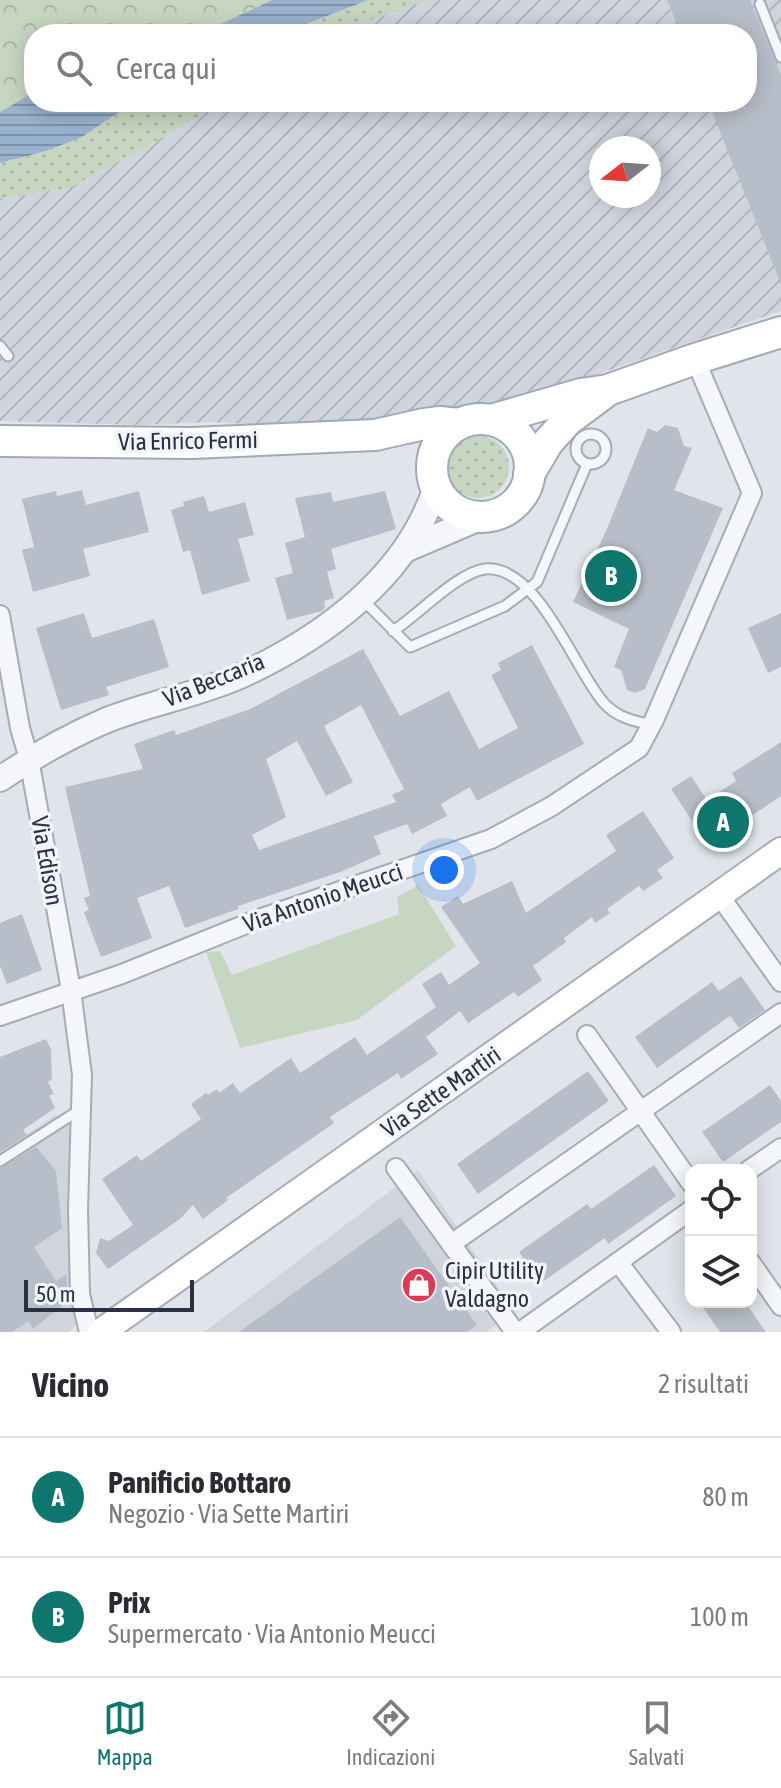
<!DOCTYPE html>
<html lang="it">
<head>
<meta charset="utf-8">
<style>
  :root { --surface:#fff; --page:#f7f7f7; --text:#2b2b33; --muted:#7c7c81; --line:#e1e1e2; --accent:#0f766e }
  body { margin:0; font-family:"Asap Condensed",sans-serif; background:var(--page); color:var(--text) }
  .controls { position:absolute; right:24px; bottom:24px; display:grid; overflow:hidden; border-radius:16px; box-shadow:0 4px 20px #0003 }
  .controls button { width:72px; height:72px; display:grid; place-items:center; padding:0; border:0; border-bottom:2px solid var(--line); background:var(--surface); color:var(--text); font:40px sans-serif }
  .compass { position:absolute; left:589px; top:136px; width:72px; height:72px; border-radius:50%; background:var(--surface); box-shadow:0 4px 20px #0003; rotate:253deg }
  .scale { position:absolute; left:24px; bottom:20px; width:170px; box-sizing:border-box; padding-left:8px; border:4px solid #283244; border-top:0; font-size:22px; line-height:28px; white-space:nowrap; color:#283244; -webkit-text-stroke:6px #f1f4f8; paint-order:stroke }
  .you { position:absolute; left:444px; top:870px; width:28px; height:28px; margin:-20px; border:6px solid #fff; border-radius:50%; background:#1a73e8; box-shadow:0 0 0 12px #1a73e833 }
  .badge { display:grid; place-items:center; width:52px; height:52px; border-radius:50%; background:var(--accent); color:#fff; font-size:26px; font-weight:700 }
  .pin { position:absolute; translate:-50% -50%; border:4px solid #fff; box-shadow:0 2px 8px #0006 }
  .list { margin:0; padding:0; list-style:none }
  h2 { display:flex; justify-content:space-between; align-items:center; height:104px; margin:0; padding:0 32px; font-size:34px }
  h2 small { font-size:26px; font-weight:400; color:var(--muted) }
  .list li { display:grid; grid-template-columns:52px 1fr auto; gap:24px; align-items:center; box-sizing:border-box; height:120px; padding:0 32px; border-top:2px solid var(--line) }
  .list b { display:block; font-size:30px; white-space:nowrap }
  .list p { margin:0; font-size:26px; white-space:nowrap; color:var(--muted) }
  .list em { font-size:26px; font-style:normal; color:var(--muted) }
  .icon { flex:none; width:44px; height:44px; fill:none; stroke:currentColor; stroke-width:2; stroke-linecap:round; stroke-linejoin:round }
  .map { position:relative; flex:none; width:781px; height:1332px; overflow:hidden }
  .search { position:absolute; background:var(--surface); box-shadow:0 4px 20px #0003; left:24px; right:24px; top:24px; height:88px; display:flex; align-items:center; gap:20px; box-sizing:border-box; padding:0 28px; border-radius:32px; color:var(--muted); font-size:30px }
  .sheet { height:344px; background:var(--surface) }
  nav { display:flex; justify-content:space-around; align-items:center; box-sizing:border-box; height:112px; border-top:2px solid var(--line); background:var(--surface); font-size:22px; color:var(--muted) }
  nav a { display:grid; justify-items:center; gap:4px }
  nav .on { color:var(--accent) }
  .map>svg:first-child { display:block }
  .built { fill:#cfd4dd }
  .industrial { fill:url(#industrial-furrows); fill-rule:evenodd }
  .grass { fill:url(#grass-dots) }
  .forest { fill:url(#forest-crowns) }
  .park { fill:#c7d6c1 }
  .water { fill:url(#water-rules) }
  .building { fill:#b8bec9; fill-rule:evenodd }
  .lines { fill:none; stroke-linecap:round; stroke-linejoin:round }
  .service-casing { stroke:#a6acb6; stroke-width:13 }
  .minor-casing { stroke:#a6acb6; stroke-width:22 }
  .tertiary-casing { stroke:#a6acb6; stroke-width:28 }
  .secondary-casing { stroke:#a6acb6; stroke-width:30 }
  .primary-casing { stroke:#9fa9b8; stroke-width:34 }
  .service { stroke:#f4f6f9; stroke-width:9 }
  .minor { stroke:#f4f6f9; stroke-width:18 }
  .tertiary { stroke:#f4f6f9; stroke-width:24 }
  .secondary { stroke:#fff; stroke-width:26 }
  .primary { stroke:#fff; stroke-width:30 }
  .labels { text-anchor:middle; stroke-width:7; stroke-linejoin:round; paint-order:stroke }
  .street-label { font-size:24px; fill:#283244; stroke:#f1f4f8 }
  .poi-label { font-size:24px; fill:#283244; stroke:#f1f4f8; text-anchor:start }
</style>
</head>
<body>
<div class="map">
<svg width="781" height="1332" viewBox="0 0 781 1332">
  <defs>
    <pattern id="industrial-furrows" width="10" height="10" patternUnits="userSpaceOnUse" patternTransform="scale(2)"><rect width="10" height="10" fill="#cfd4dd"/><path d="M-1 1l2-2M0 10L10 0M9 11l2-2" fill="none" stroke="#b2b6bf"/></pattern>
    <pattern id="grass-dots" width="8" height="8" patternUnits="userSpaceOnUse" patternTransform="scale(2)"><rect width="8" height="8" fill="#c7d6c1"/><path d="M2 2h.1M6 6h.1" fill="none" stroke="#abb8a7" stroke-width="1.8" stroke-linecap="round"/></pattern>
    <pattern id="forest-crowns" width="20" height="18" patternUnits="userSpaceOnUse" patternTransform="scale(2)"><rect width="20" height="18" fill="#c7d6c1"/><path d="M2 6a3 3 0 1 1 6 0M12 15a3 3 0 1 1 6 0" fill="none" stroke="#abb8a7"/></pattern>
    <pattern id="water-rules" width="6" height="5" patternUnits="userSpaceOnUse" patternTransform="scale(2)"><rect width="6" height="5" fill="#99b3ce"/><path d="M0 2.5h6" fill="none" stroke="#7d92a9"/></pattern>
  </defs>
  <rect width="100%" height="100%" fill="#e1e5eb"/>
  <!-- built -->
  <g class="built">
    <path d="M56 1115 86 1125 76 1300 77 1323 69 1332H0V1152Z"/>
    <path d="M418 1170 515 1312 486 1332H204Z"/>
  </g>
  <!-- industrial -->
  <path class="industrial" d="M426 0H781V311L592 376 563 388 487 407 471 405 450 407 425 419 306 428 212 422 138 425 0 421V198L69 188 151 144 223 102H747V34H333ZM601 148H649V196H601Z"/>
  <!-- grass -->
  <g class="grass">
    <path d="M368 0H426L333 34H281Z"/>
    <path d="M134 102H223L151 144 69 188 0 198V163L46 151 82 137Z"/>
    <circle cx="478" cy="467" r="31"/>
  </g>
  <!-- forest -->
  <path class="forest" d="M0 0H272L199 34H34V92L0 112Z"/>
  <!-- park -->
  <path class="park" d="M418 885 456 946 357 1020 240 1048 206 952 220 951 232 975 399 914 397 897Z"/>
  <!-- water -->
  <g class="water">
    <path d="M272 0H368L281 34H199Z"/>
    <path d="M34 92V102H134L82 137 46 151 0 163V112Z"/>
  </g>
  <!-- building -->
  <g class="building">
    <path d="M667 0H750L781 75V284L708 102H747V34H681Z"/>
    <path d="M665 425 678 428 684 446 692 448 674 490 723 508 645 689 635 693 627 690 621 670 614 667 629 629 573 602 606 531 648 428 657 432Z"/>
    <path d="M82 490 86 505 139 491 149 532 83 549 90 576 33 592 22 550 34 547 22 499 56 491 57 496Z"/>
    <path d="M385 491 396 529 331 549 336 569 327 572 334 598 324 601 325 608 322 611 287 620 275 578 293 573 285 543 305 537 295 498 331 492 333 502Z"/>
    <path d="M204 496 209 512 245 502 254 535 238 539 250 581 202 595 190 550 183 552 171 510 184 506 183 502Z"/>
    <path d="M84 613 92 638 154 619 169 667 106 687 109 695 61 710 36 628Z"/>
    <path d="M781 613V667L768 673 748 628Z"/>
    <path d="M532 645 584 744 477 801 470 787 441 804 447 816 412 834 407 824 374 836 381 854 343 871 238 906V909L185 928 169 886 137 898 152 938 101 957 84 912 89 910 84 898 90 896 65 787 143 769 134 744 174 730 176 735 250 709 363 649 400 716 449 691 479 749 518 728 491 675 501 670 498 663ZM361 705 404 789 392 795 396 802 259 850 252 835 286 817 266 759 297 741 326 796 353 782 324 726Z"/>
    <path d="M781 742V796L708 845 671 789 691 776 707 800 736 781 732 773Z"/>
    <path d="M643 811 674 858 657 870 663 878 643 891 639 886 607 909 610 913 595 923 592 917 564 938 566 942 533 966 542 980 518 997 514 992 468 1023 460 1011 426 1037 438 1054 401 1079 398 1073 330 1117 334 1123 226 1198 228 1200 203 1219 193 1205 180 1219 108 1269 96 1253 100 1238 109 1241 133 1225 102 1179 137 1155 141 1161 201 1119 191 1104 206 1093 208 1095 217 1089 219 1093 233 1083 240 1093 291 1058 300 1073 355 1037 367 1055 436 1007 422 984 441 972 449 985 480 963 441 907 458 896 463 904 512 881 526 913 616 851 606 835Z"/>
    <path d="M22 914 42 970 7 984 0 966V923Z"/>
    <path d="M741 976 765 1010 739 1028 730 1016 657 1068 635 1037 712 982 719 991Z"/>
    <path d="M46 1039 51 1049 52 1079 48 1082 54 1094 49 1095 55 1108 23 1130 27 1135 0 1152V1057Z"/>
    <path d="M588 1071 609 1101 478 1194 457 1164Z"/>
    <path d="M770 1085 781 1101V1122L723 1162 702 1132Z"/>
    <path d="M36 1147 56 1171 62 1228 34 1247 56 1281 66 1274 68 1301 33 1329 29 1321 12 1332H0V1168Z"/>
    <path d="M654 1165 676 1196 608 1244 605 1238 541 1283 519 1252 587 1204 591 1209Z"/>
    <path d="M400 1217 477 1325 467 1332H239Z"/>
    <path d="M699 1302H745L766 1332H720Z"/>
  </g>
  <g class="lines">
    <!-- service casing -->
    <g class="service-casing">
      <g id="service">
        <path d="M760 4 781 57"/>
        <path d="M0 346 8 356"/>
        <circle cx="591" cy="449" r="15"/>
        <path d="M363 600 410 647 505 606 537 582 587 464"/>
        <path d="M393 631C417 616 458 572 485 569 537 564 574 668 603 702 616 717 633 721 652 725"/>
        <path d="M0 1161 81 1109"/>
      </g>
    </g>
    <!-- minor casing -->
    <g class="minor-casing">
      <g id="minor">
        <path d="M0 615 20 728 29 759 71 990 82 1075 78 1210 80 1294 89 1332"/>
        <path d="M719 895 781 982"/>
        <path d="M0 1016 122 974 256 920 491 839 552 806 639 748 654 720 752 493 695 359"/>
        <path d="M587 1035 691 1183"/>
        <path d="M396 1168 515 1332"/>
        <path d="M749 1170 781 1148"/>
        <path d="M451 1244 781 1013"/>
        <path d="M618 1262 671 1332"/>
        <path d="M751 1263 781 1306"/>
        <path d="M520 1332 691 1210"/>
      </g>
    </g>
    <!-- tertiary casing -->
    <g class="tertiary-casing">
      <g id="tertiary">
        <path d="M407 549 482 517"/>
        <path d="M0 779C34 756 69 736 107 720 150 703 197 695 240 676 323 638 407 577 436 487"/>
      </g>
    </g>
    <!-- secondary casing -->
    <g class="secondary-casing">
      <path id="secondary" d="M101 1332 781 851"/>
    </g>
    <!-- primary casing -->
    <g class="primary-casing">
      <g id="primary">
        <circle cx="481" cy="468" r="49"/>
        <path d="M491 420 581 394 608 390 695 359 781 332"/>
        <path d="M0 441 192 443 375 435 424 424 440 422 459 424"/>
        <path d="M529 474 548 442 568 420 603 394"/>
      </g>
    </g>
    <!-- service -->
    <use href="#service" class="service"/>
    <!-- minor -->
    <use href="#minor" class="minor"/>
    <!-- tertiary -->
    <use href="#tertiary" class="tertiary"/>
    <!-- secondary -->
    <use href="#secondary" class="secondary"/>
    <!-- primary -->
    <use href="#primary" class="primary"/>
  </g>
  <!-- icons -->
  <defs>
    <g id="shop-disc" transform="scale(1.8)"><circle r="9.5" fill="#db3b56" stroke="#f1f4f8"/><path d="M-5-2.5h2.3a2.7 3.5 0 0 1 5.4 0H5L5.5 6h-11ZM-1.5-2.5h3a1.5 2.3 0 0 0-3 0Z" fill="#fff"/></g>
  </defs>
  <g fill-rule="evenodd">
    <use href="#shop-disc" x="419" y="1285"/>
  </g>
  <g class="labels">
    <!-- street labels -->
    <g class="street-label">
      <text transform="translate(188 441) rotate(-1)" y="8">Via Enrico Fermi</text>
      <text transform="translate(214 680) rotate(-22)" y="8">Via Beccaria</text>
      <text transform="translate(47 861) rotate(80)" y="8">Via Edison</text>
      <text transform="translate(323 898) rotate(-19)" y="8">Via Antonio Meucci</text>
      <text transform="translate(441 1092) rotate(-35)" y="8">Via Sette Martiri</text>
    </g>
    <!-- poi labels -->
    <g class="poi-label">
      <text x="445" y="1279">Cipir Utility<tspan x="445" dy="28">Valdagno</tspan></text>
    </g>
  </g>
</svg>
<div class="controls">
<button><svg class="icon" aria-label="locate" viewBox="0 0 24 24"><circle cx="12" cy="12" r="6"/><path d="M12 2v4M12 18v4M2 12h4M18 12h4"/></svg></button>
<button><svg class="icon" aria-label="layers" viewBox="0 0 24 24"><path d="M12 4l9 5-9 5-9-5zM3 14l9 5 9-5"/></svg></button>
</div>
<svg class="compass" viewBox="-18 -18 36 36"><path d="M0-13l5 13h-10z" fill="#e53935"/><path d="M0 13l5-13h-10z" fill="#7c7c81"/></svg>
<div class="scale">50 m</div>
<div class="you"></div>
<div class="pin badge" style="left:723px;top:822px">A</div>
<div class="pin badge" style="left:611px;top:576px">B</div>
<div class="search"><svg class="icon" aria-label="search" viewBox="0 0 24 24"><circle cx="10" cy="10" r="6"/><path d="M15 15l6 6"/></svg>Cerca qui</div>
</div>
<section class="sheet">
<h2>Vicino<small>2 risultati</small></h2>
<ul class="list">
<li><span class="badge">A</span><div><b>Panificio Bottaro</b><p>Negozio · Via Sette Martiri</p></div><em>80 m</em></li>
<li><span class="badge">B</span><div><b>Prix</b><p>Supermercato · Via Antonio Meucci</p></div><em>100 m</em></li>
</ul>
</section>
<nav>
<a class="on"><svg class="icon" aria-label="map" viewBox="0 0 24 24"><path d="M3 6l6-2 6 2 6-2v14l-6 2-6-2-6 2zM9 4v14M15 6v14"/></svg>Mappa</a>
<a><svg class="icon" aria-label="directions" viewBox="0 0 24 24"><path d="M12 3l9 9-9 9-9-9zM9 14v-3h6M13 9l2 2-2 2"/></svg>Indicazioni</a>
<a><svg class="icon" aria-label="saved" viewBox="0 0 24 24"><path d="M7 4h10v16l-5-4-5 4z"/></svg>Salvati</a>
</nav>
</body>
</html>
